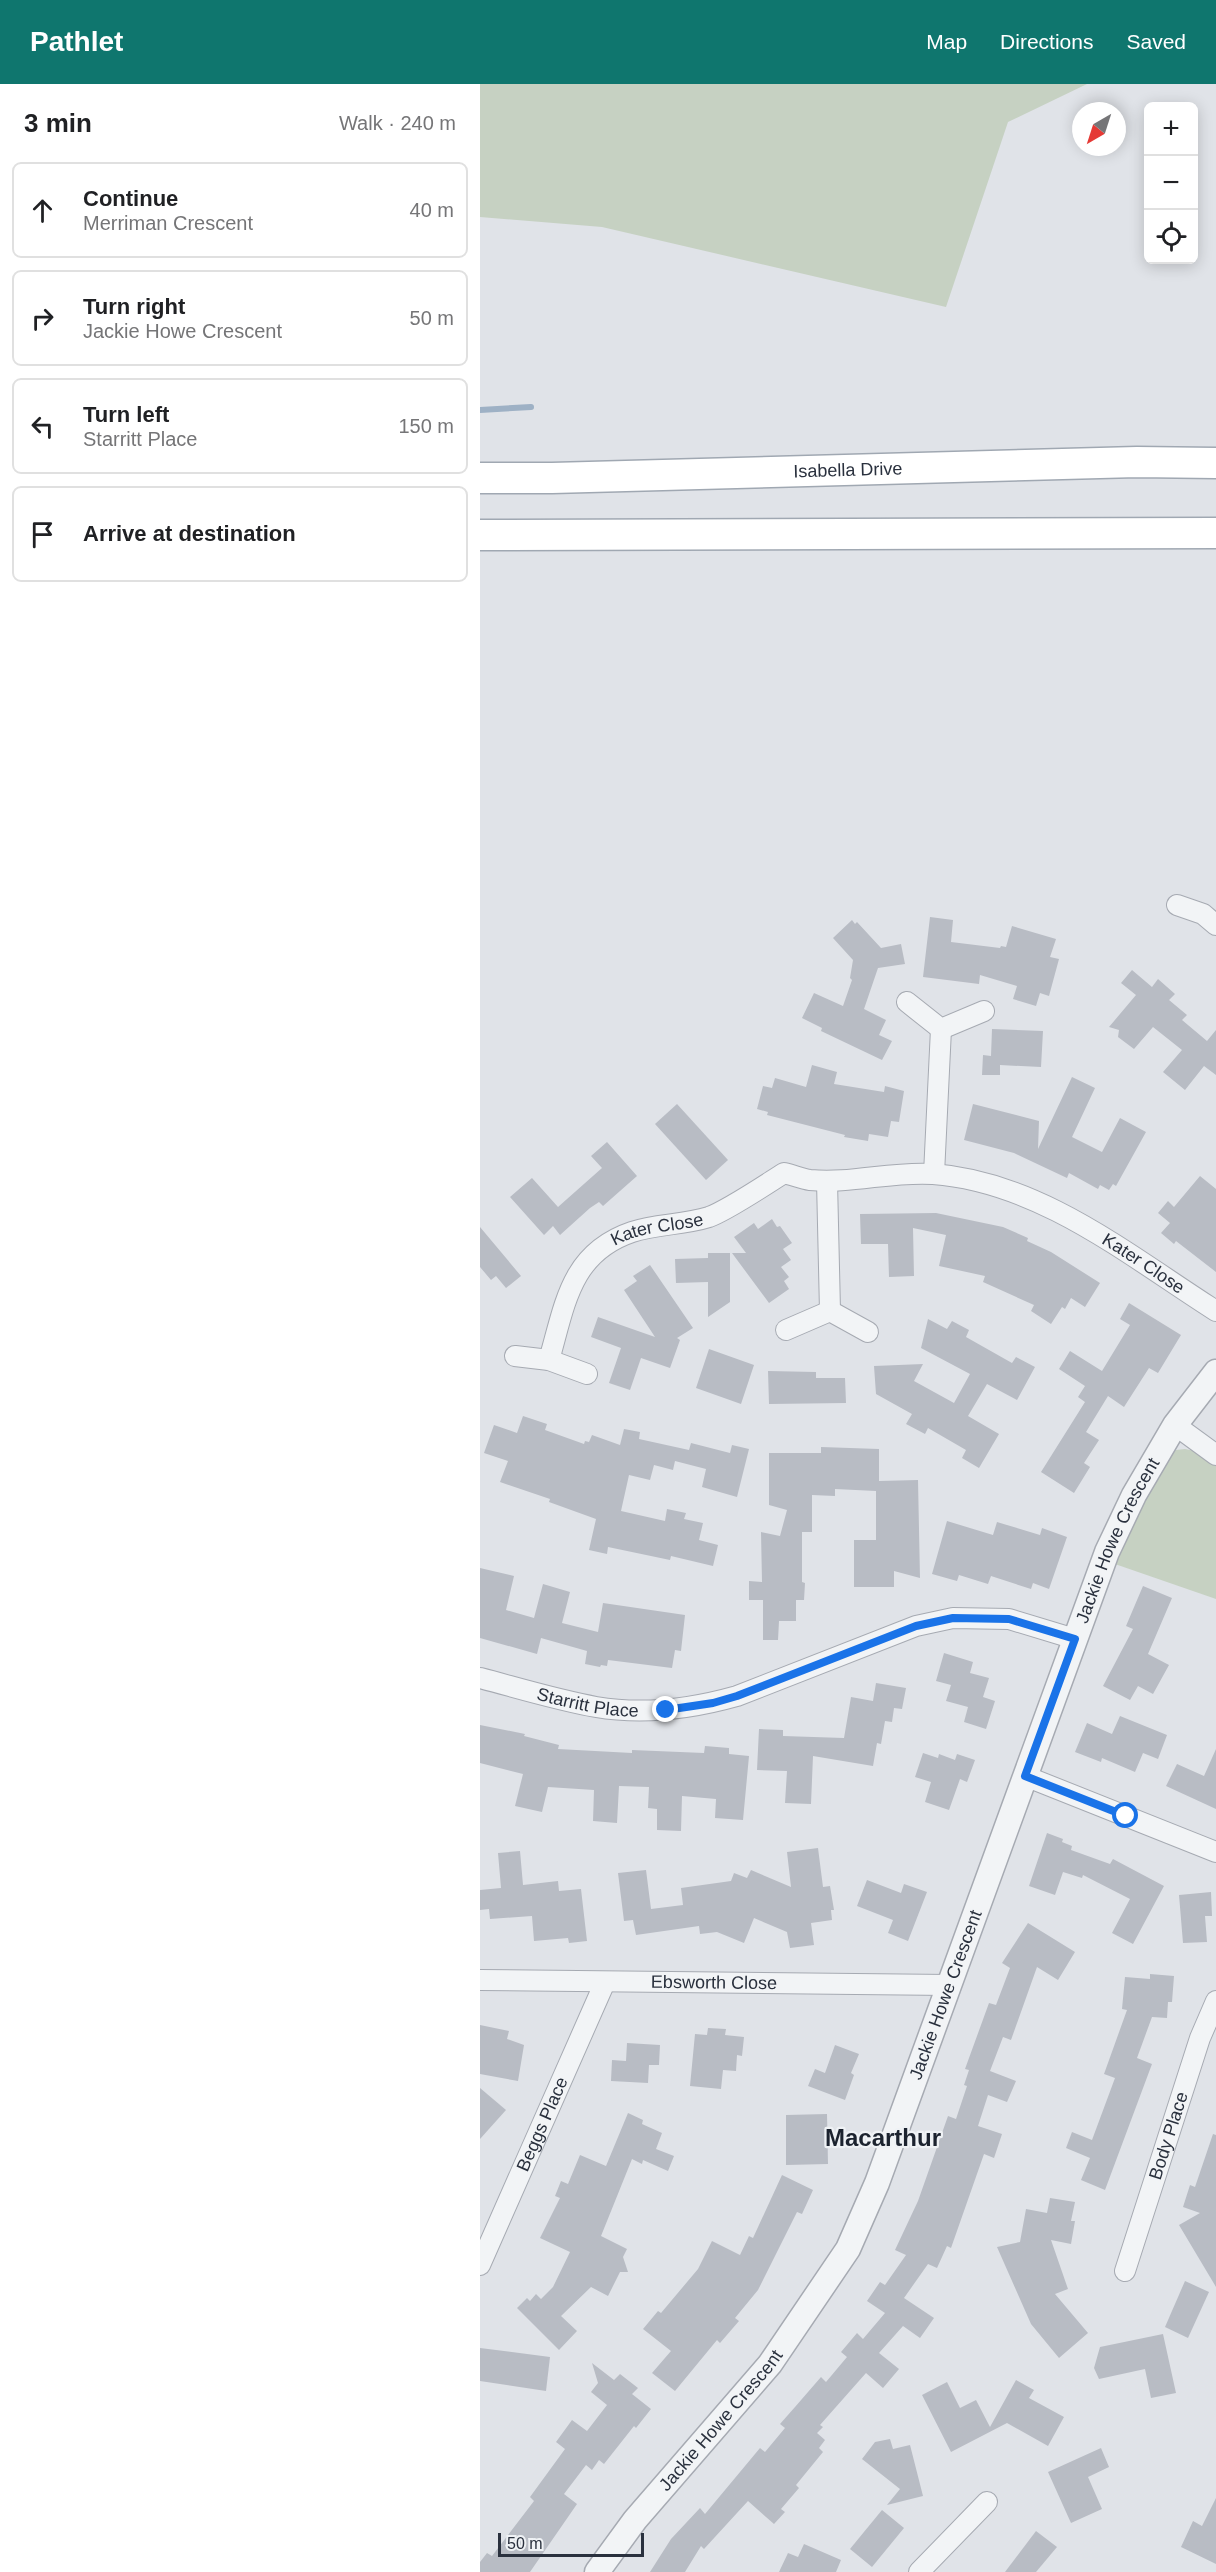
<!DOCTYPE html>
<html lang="en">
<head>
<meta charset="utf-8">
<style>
  :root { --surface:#fff; --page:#f2f2f2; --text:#202124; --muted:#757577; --line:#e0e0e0; --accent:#0f766e }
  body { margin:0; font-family:Arial,sans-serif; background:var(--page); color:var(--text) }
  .controls { position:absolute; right:18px; top:18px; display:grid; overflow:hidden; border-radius:9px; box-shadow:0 3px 15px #0003 }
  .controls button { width:54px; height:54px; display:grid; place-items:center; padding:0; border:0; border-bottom:2px solid var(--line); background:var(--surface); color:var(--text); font:30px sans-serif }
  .compass { position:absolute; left:592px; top:18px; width:54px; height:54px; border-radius:50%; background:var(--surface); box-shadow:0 3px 15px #0003; rotate:219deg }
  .scale { position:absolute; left:18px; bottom:15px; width:146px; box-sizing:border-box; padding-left:6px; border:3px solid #2a313e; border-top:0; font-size:16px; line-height:21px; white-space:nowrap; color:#2a313e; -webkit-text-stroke:4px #eff2f5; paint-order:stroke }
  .stop { position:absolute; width:18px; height:18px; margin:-14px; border:4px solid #1a73e8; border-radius:50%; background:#fff }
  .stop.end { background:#1a73e8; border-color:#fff; box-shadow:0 2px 6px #0008 }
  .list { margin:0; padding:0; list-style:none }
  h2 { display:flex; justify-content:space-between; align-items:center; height:78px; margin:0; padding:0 24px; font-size:26px }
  h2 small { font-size:20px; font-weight:400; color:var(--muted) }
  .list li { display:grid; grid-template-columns:39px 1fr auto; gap:18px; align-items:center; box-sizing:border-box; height:96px; margin:0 12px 12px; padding:0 12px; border:2px solid var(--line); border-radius:9px }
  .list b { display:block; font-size:22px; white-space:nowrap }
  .list p { margin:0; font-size:20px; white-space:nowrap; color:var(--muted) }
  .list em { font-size:20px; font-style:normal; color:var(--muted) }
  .icon { flex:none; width:33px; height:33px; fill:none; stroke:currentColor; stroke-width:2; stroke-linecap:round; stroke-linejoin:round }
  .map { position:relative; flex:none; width:736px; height:2488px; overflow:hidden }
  header { display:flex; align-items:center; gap:36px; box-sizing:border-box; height:84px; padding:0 30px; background:var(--accent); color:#fff }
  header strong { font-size:28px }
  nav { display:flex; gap:33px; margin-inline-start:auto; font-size:21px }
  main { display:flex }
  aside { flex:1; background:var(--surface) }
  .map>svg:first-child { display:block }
  .green { fill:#c6d1c2 }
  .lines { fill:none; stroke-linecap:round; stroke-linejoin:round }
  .stream { stroke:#9eb1c5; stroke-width:6 }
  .building { fill:#b8bcc4 }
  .minor-casing { stroke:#a6aab2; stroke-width:22 }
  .tertiary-casing { stroke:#a6aab2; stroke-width:27 }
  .primary-casing { stroke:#a0a8b2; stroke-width:33 }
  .minor { stroke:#f2f4f6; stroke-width:20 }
  .tertiary { stroke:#f2f4f6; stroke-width:24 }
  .primary { stroke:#fff; stroke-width:30 }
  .route { stroke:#1a73e8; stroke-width:8 }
  .labels { text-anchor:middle; stroke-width:4.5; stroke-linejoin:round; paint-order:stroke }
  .street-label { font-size:18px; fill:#2a313e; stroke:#eff2f5 }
  .district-label { font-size:24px; font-weight:bold; fill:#1c232f; stroke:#eff2f5 }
</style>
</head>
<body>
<header>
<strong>Pathlet</strong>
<nav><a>Map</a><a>Directions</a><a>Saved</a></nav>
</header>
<main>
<aside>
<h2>3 min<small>Walk · 240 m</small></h2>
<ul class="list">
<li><svg class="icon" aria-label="ahead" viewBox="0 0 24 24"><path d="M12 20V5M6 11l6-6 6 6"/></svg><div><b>Continue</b><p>Merriman Crescent</p></div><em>40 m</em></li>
<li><svg class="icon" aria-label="right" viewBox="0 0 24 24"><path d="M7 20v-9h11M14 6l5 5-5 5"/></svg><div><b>Turn right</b><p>Jackie Howe Crescent</p></div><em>50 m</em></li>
<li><svg class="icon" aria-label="left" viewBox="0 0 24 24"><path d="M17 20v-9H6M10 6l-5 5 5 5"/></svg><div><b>Turn left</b><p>Starritt Place</p></div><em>150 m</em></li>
<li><svg class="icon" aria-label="arrive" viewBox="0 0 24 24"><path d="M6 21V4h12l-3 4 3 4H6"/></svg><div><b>Arrive at destination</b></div></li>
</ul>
</aside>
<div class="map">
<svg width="736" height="2488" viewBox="0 0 736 2488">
  <rect width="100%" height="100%" fill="#e0e3e8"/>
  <!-- green -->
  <g class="green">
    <path d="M0 0H607L528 38 466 223 122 143 0 133Z"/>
    <path d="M705 1365 715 1367 736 1382V1515L632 1479 687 1372 696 1366Z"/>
  </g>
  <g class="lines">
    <!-- stream -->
    <path class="stream" d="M0 326 51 323"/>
  </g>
  <!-- building -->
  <g class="building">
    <path d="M450 833 473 836 471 858 520 864 521 862 526 863 532 842 576 855 570 873 579 875 569 912 560 909 556 922 533 915 537 902 500 891 499 900 443 893Z"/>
    <path d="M372 836 375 840 377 838 401 864 421 860 425 880 398 884 384 925 406 936 399 951 412 957 402 976 341 947 342 944 322 934 334 909 363 922 372 896 370 894 373 876 353 854Z"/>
    <path d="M652 886 672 903 678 895 695 910 689 916 707 931 702 936 727 957 736 946V991L724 982 705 1006 683 988 702 966 673 943 654 965 638 953 639 946 629 943 656 911 641 899Z"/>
    <path d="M512 945 563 947 561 983 520 981V991H502L503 971 511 972Z"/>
    <path d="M332 981 357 988 354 1000 404 1008 405 1002 424 1007 419 1038 411 1037 408 1053 389 1050 388 1057 364 1053 365 1051 287 1031 288 1028 277 1025 283 1002 292 1004 295 994 326 1003Z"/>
    <path d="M592 993 615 1004 592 1053 622 1068 640 1034 666 1048 636 1102 633 1100 629 1106 620 1101 618 1105 589 1089 587 1094 534 1069 484 1056 493 1020 559 1037 558 1065Z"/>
    <path d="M197 1020 248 1076 226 1096 175 1040Z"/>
    <path d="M127 1058 157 1092 123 1122 119 1118 110 1124 80 1151 73 1142 64 1151 30 1113 52 1094 78 1123 122 1084 111 1072Z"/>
    <path d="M720 1092 736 1105V1188L696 1157 694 1160 681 1149 690 1139 678 1129 688 1117 694 1123Z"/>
    <path d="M456 1129 523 1143 548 1154 547 1157 571 1168 620 1199 605 1223 591 1214 585 1225 582 1223 571 1240 551 1227 554 1221 503 1198 505 1192 459 1182 466 1151 433 1144 434 1192 409 1193 408 1160H381L380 1130Z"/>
    <path d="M292 1135 297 1143 300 1142 312 1159 303 1165 311 1176 301 1183 309 1193 304 1197 309 1205 289 1219 252 1169H266L254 1153 274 1139 278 1145Z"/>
    <path d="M0 1143 41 1192 26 1204 16 1192 11 1196 0 1183Z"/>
    <path d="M228 1169H250V1218L228 1233V1198L196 1199 195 1175 228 1174Z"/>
    <path d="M170 1181 213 1244 197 1254 200 1256 190 1284 161 1274 150 1306 129 1299 141 1264 111 1253 118 1233 175 1253 144 1206 157 1197 153 1192Z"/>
    <path d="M649 1219 701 1251 678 1289 669 1284 644 1323 628 1312 606 1348 619 1356 604 1379 610 1383 594 1409 561 1388 605 1318 598 1313 605 1302 579 1285 590 1267 622 1287 650 1241 640 1235Z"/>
    <path d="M448 1235 467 1245 472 1237 489 1246 486 1253 532 1279 536 1273 555 1283 537 1316 507 1300 488 1332 519 1350 499 1384 482 1374 486 1366 448 1344 445 1350 426 1340 432 1330 396 1310 394 1282 443 1280 434 1297 474 1319 490 1290 441 1264Z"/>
    <path d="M229 1265 274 1281 261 1320 216 1304Z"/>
    <path d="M288 1287 336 1288V1294H365L366 1319 289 1320Z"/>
    <path d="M43 1332 67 1340 65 1346 104 1360 105 1357 109 1358 112 1351 140 1361 144 1345 160 1348 159 1355 209 1366 211 1359 250 1369 252 1361 269 1365 257 1413 222 1403 226 1385 195 1377 193 1386 174 1381 170 1396 149 1391 141 1427 185 1437 187 1425 206 1429 204 1435 223 1439 219 1456 238 1461 233 1482 191 1472 190 1476 128 1463 127 1470 109 1466 116 1435 69 1418 70 1415 20 1398 28 1377 4 1369 14 1341 37 1349Z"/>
    <path d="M341 1363 399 1365V1397L438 1396 440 1494 414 1487V1503H374V1456H396V1407L355 1405V1412L332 1411V1448H322V1498L325 1499 324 1516H316V1537H299L298 1556H283V1516H269V1497L282 1498 281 1448 300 1452 307 1426 289 1421V1369H341Z"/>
    <path d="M467 1437 513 1451 517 1438 560 1451 562 1444 587 1453 569 1505 553 1499 551 1505 511 1492 508 1500 479 1491 477 1497 452 1490Z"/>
    <path d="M0 1484 34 1492 26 1526 54 1534 63 1500 90 1508 82 1539 118 1548 123 1519 205 1531 201 1567 195 1566 192 1584 128 1576 127 1582 121 1581 120 1583 105 1580 107 1567 61 1554 57 1570 0 1554Z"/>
    <path d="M663 1502 692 1514 668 1570 689 1581 673 1610 658 1602 650 1616 623 1602 653 1545 646 1542Z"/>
    <path d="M464 1569 493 1578 490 1589 509 1594 503 1613 515 1617 506 1645 484 1638 488 1623 466 1617 471 1601 456 1597Z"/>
    <path d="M396 1599 426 1604 422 1625 414 1624 412 1638 405 1637 401 1660 397 1659 393 1682 333 1672 331 1720 305 1719 307 1687 277 1686 279 1645 303 1646V1652L364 1654 371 1613 393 1617Z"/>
    <path d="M640 1632 687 1651 678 1675 663 1669 655 1688 622 1674 621 1678 595 1668 607 1639 632 1650Z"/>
    <path d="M0 1641 45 1650 44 1652 79 1661 78 1665 152 1669V1666L224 1669 225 1662 249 1664V1670L269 1672 263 1736 235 1734 236 1715 202 1712 201 1747 177 1746V1725L168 1724 169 1703 139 1702 137 1739 113 1737 114 1706 68 1703 62 1728 35 1722 43 1690 0 1679Z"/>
    <path d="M736 1665V1725L686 1702 697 1680 724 1692Z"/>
    <path d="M443 1669 458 1674 459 1670 475 1676 477 1670 495 1676 487 1698 480 1695 469 1726 445 1718 451 1698 435 1693Z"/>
    <path d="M567 1749 583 1755 582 1758 592 1762 591 1766 630 1780 633 1775 684 1802 653 1860 632 1849 650 1815 603 1791 602 1794 583 1788 575 1811 549 1802Z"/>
    <path d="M338 1764 343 1803 350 1802 354 1826H351L352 1836 331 1839 334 1861 310 1864 307 1848 274 1834 264 1859 237 1848 220 1850 219 1842 156 1851 153 1836 144 1837 138 1789 166 1786 171 1825 203 1821 201 1804 251 1797 254 1789 267 1794 271 1786 311 1803 307 1768Z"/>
    <path d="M40 1767 43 1801 78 1797 79 1807 101 1805 107 1857 89 1859 88 1854 54 1857 52 1832 10 1835 9 1825 0 1826V1806L21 1804 18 1769Z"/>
    <path d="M387 1796 421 1809 424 1800 447 1808 428 1857 408 1849 413 1836 377 1822Z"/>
    <path d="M731 1808 732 1832H725L727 1858 703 1859 699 1811Z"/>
    <path d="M548 1839 595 1868 578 1896 557 1883 531 1956 523 1953 510 1987 536 1997 527 2018 508 2011 498 2042 522 2050 514 2074 504 2070 471 2164 467 2162 457 2184 448 2180 424 2214 454 2234 440 2254 423 2242 399 2269 419 2285 403 2304 386 2289 340 2341 343 2343 337 2349 345 2356 339 2364 343 2368 316 2401 319 2404 301 2425 305 2428 294 2440 268 2417 224 2465 221 2462 205 2488H170L191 2455 220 2424 225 2430 280 2364 285 2368 305 2344 300 2340 315 2323 341 2293 346 2298 367 2273 361 2268 377 2249 383 2255 405 2229 387 2217 400 2198 405 2201 426 2171 415 2166 438 2117 468 2032 476 2035 487 2002 484 2001 489 1986 485 1985 509 1919 516 1921 530 1884 522 1879Z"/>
    <path d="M670 1890 694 1892 692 1918H688L687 1934 672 1933 657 1974 672 1980 625 2106 601 2096 610 2074 586 2064 592 2048 612 2056 635 1994 624 1990 647 1926 642 1925 645 1893 670 1895Z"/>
    <path d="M0 1941 29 1947 27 1955 44 1961 38 1997 0 1990Z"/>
    <path d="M228 1944 246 1945 245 1951 264 1953 262 1972 257 1971 256 1987 243 1986 241 2005 210 2002 215 1950 227 1951Z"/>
    <path d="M147 1959 180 1961 179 1981H169L168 1999 131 1997 132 1976 146 1977Z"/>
    <path d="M355 1961 379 1970 371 1989 374 1991 365 2016 328 2002 335 1985 345 1989Z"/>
    <path d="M0 2004 26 2026 0 2055Z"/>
    <path d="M148 2029 163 2036 162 2040 182 2049 176 2065 194 2072 188 2087 163 2076 162 2080 152 2075 121 2152 147 2165 143 2173 148 2188H140L128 2212 111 2203 81 2232 97 2247 79 2266 37 2224 47 2214 50 2217 56 2210 61 2215 73 2203 90 2168 60 2154 80 2114 75 2112 81 2097 88 2100 100 2071 126 2082Z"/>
    <path d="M347 2030 348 2080 306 2081V2031Z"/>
    <path d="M733 2050 736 2051V2203L699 2141 720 2129 703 2123 710 2101 715 2103Z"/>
    <path d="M302 2091 333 2106 322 2130 317 2128 278 2206 255 2234 259 2237 240 2259 237 2256 195 2307 172 2289 191 2267 163 2245 178 2227 181 2229 218 2185 232 2157 260 2171 269 2152 273 2154Z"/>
    <path d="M570 2114 595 2118 591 2137H595L591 2160 571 2156 588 2205 575 2210 608 2249 579 2274 551 2240 517 2163 540 2158 546 2125 567 2129Z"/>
    <path d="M705 2197 729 2208 708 2254 685 2243Z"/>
    <path d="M683 2250 696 2309 671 2314 665 2285 619 2295 614 2284 620 2263Z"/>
    <path d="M0 2264 70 2273 66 2307 0 2297Z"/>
    <path d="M112 2279 134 2296 140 2290 158 2304 152 2310 171 2325 156 2344 154 2342 124 2380 119 2376 112 2386 106 2381 84 2410 97 2420 50 2488H0V2478L7 2469 12 2472 54 2417 50 2413 85 2365 76 2358 92 2336 107 2347 127 2321 111 2308 118 2299Z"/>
    <path d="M536 2296 554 2306 549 2314 584 2333 568 2362 527 2339 471 2368 442 2311 467 2298 480 2324 496 2316 510 2343Z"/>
    <path d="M410 2355 413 2365 430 2361 443 2412 407 2421 420 2405 382 2375 395 2358Z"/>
    <path d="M621 2364 629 2383 608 2393 622 2425 591 2439 568 2388Z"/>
    <path d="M736 2414V2480L701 2463 713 2437 722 2442Z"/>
    <path d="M402 2426 424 2444 392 2483 370 2465Z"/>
    <path d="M556 2447 577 2463 556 2488H525Z"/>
    <path d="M324 2460 361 2476 356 2488H299L308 2469 318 2473Z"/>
  </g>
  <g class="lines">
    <!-- minor casing -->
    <g class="minor-casing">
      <g id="minor">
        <path d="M697 821 723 830 736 841"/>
        <path d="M427 918 461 945 504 927"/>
        <path d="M454 1090 461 945"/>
        <path d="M347 1097 350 1227"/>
        <path d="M306 1246 350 1227 388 1248"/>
        <path d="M35 1272 69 1276 107 1290"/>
        <path id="s1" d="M69 1276C85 1221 90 1169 152 1148 176 1140 204 1141 229 1133 248 1126 285 1101 304 1089 313 1091 322 1095 330 1096 371 1100 412 1087 453 1090 560 1098 648 1171 736 1227"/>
        <path d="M695 1341 736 1371"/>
        <path id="s2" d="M0 1594C38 1604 77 1616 116 1623 163 1631 211 1625 257 1612L436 1542 473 1534 529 1535 595 1555"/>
        <path d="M545 1692 736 1768"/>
        <path id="s3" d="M0 1896 469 1901"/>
        <path id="s4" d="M0 2181 125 1898"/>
        <path id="s5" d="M645 2187 720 1954 736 1917"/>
        <path d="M439 2488 507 2418"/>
      </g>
    </g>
    <!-- tertiary casing -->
    <g class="tertiary-casing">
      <g id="tertiary">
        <path id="s6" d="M117 2488 155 2436 290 2280 368 2165 397 2099 627 1468 654 1411 695 1341 736 1288"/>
      </g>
    </g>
    <!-- primary casing -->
    <g class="primary-casing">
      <g id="primary">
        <path id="s7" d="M0 394H72L657 378 736 379"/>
        <path d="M0 451 736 449"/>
      </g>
    </g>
    <!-- minor -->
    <use href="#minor" class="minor"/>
    <!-- tertiary -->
    <use href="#tertiary" class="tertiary"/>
    <!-- primary -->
    <use href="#primary" class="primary"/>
  </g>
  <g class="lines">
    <!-- route -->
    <path class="route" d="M186 1626 233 1619 257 1612 436 1542 473 1534 529 1535 595 1555 545 1692 646 1732"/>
  </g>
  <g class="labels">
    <!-- street labels -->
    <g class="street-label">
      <text dy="6" stroke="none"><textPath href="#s7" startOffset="368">Isabella Drive</textPath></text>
      <text dy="6" stroke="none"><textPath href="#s1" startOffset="186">Kater Close</textPath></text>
      <text dy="6" stroke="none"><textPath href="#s1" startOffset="708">Kater Close</textPath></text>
      <text dy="6" stroke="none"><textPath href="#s6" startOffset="1168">Jackie Howe Crescent</textPath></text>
      <text dy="6" stroke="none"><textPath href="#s2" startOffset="111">Starritt Place</textPath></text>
      <text dy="6" stroke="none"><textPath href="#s3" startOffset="234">Ebsworth Close</textPath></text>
      <text dy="6" stroke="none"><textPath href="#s6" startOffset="682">Jackie Howe Crescent</textPath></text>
      <text dy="6" stroke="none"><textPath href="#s4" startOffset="154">Beggs Place</textPath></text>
      <text dy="6" stroke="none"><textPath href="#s5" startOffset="142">Body Place</textPath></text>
      <text dy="6" stroke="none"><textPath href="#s6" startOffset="196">Jackie Howe Crescent</textPath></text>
    </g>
    <!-- district labels -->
    <g class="district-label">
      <text x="403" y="2062">Macarthur</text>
    </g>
  </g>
</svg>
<div class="controls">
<button>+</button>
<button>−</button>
<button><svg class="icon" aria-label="locate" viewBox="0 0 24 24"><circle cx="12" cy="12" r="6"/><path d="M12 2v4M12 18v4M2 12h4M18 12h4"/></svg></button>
</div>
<svg class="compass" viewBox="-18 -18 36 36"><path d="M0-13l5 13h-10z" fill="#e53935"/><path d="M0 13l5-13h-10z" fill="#757577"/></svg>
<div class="scale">50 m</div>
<div class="stop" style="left:646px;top:1732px"></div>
<div class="stop end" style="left:186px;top:1626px"></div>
</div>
</main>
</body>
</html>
